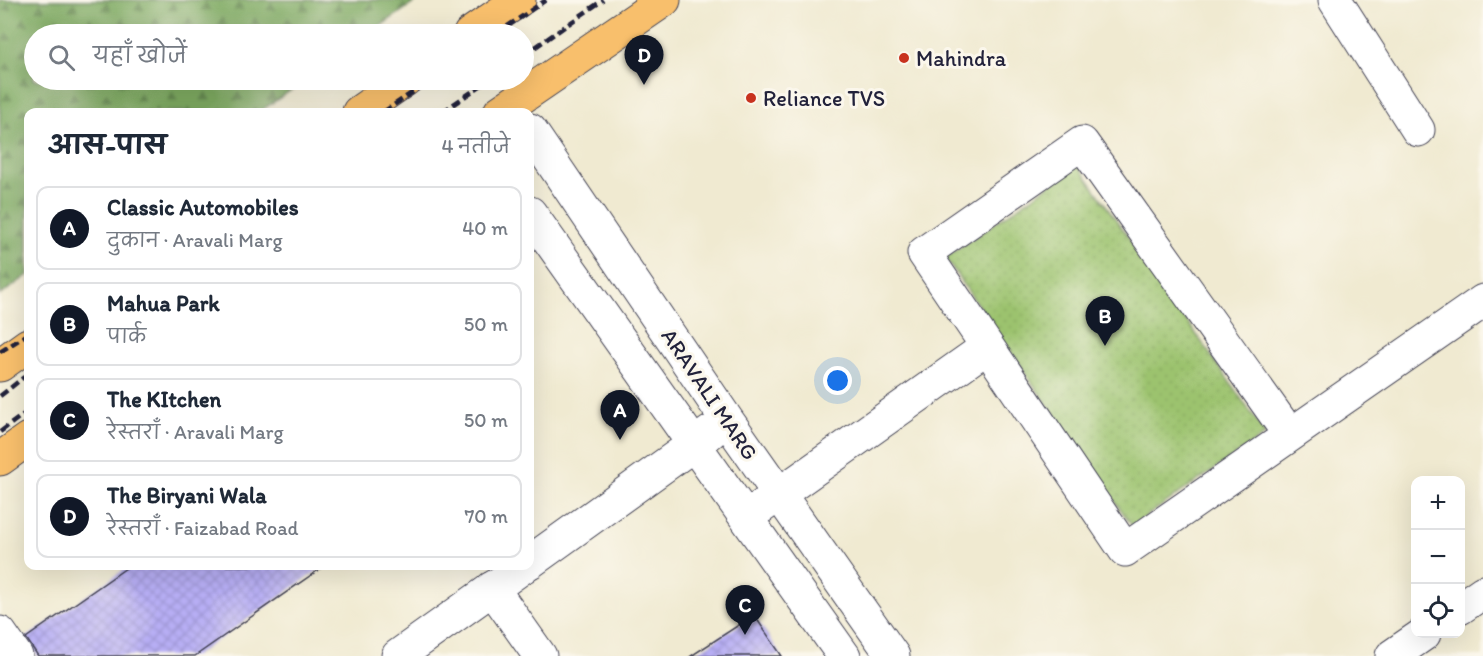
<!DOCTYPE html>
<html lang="hi">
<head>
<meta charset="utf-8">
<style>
  :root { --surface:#fff; --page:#f2f2f3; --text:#1f2937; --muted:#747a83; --line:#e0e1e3; --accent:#111827 }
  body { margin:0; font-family:Itim,"Playpen Sans Deva",sans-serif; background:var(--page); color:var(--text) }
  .controls { position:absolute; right:18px; bottom:18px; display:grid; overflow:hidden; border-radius:12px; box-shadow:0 6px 24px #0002 }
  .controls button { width:54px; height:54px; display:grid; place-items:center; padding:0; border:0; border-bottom:2px solid var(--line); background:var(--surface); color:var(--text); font:30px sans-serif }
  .you { position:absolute; left:838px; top:381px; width:21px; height:21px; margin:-15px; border:4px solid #fff; border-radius:50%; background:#1a73e8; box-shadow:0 0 0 9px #1a73e833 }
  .badge { display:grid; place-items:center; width:39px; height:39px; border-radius:50%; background:var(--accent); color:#fff; font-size:20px; font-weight:700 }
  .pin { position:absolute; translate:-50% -50px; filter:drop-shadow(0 2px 3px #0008) }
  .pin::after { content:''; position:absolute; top:32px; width:21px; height:18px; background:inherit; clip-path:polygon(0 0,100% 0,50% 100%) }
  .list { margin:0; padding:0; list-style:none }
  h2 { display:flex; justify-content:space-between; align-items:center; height:78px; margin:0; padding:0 24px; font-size:26px }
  h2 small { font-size:20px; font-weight:400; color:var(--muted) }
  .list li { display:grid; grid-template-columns:39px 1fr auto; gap:18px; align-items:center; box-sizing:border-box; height:84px; margin:0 12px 12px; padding:0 12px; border:2px solid var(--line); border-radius:12px }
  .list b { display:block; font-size:22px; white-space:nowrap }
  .list p { margin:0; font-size:20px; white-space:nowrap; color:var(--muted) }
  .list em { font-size:20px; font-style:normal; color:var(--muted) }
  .icon { flex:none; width:33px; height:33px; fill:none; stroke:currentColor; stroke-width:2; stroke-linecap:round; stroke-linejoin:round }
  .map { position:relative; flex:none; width:1483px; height:656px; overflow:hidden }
  .search { position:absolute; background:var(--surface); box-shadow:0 6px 24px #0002; left:24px; top:24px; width:510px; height:66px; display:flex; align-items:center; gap:15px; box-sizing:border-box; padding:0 21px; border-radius:33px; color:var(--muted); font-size:22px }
  .panel { position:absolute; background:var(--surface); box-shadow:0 6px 24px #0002; left:24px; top:108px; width:510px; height:462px; border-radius:12px }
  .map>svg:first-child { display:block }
  .forest { fill:url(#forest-firs); stroke:#50664e; stroke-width:1.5 }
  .park { fill:url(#park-dots); stroke:#5f7254; stroke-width:1.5 }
  .building { fill:url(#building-cross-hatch) }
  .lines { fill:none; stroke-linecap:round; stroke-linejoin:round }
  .minor-casing { stroke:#414052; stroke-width:35 }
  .major-casing { stroke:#414052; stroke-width:35 }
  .minor { stroke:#fff; stroke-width:33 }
  .major { stroke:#f8bf6c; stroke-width:33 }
  .rail { stroke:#22223b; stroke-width:4.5; stroke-dasharray:9 4.5; stroke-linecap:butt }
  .poi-dot { fill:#c8321e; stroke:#fbf7ec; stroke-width:2 }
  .labels { text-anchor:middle; stroke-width:6; stroke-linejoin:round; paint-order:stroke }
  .poi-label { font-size:22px; fill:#22223b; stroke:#fbf7ec; text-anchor:start }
  .street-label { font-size:22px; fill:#22223b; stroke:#fbf7ec }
</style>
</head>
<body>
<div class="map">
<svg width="1483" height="656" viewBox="0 0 1483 656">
  <defs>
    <pattern id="forest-firs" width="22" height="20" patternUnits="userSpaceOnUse" patternTransform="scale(1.5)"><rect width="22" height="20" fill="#7da961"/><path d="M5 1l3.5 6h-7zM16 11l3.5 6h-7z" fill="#668951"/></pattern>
    <pattern id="park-dots" width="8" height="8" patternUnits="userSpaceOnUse" patternTransform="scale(1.5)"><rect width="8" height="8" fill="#9cc36e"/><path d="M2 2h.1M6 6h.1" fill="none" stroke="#86a760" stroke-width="1.8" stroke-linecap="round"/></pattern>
    <pattern id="building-cross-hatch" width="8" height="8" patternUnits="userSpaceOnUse" patternTransform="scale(1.5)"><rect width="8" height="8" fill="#b7aef4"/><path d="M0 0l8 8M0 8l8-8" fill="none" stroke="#9d95d2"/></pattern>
  </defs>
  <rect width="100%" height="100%" fill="#fbf7ec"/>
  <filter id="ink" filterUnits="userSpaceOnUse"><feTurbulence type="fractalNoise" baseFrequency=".0167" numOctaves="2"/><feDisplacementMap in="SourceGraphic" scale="12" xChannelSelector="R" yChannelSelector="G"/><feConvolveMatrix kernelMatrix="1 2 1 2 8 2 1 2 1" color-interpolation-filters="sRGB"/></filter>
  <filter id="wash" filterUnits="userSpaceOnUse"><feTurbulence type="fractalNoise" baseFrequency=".008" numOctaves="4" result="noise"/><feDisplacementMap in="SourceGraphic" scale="24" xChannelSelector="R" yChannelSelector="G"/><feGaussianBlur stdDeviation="1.35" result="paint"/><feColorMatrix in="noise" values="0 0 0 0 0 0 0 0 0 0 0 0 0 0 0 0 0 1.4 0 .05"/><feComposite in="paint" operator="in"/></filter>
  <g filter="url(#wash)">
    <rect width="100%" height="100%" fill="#f0ead1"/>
    <!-- forest -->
    <path class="forest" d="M0 0H418L369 34H34V80H306L259 112H28V275L0 295Z"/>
    <!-- park -->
    <path class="park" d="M1078 165 1266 434 1132 526 945 258Z"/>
    <g id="blocks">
      <!-- building -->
      <g class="building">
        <path d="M129 566H324L195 656H38L26 638Z"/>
        <path d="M754 615 782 656H691Z"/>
      </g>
    </g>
  </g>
  <g filter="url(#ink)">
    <use href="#blocks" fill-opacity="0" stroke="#414052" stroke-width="1.5"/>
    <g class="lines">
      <!-- minor casing -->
      <g class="minor-casing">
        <g id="minor">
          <path d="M1335 0 1418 130"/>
          <path d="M530 130 727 420 893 656"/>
          <path d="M530 213 844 656"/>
          <path d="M1290 435 1082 143 924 253 1125 550 1483 301"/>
          <path d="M761 507 987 347"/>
          <path d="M530 562 711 432"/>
          <path d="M492 588 540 656"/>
          <path d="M1460 608 1483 592"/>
          <path d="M0 633 16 656"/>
          <path d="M398 656 524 566"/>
          <path d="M1392 656 1424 634"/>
        </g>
      </g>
      <!-- major casing -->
      <g class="major-casing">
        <g id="major">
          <path d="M470 34 519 0"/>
          <path d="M359 112 405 80"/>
          <path d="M500 112 664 0"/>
          <path d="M0 365 28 345"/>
          <path d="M0 459 28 439"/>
        </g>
      </g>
      <!-- minor -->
      <use href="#minor" class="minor"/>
      <!-- major -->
      <use href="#major" class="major"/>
      <!-- rail -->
      <g class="rail">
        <path d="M496 34 546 0"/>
        <path d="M524 55 603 0"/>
        <path d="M383 112 431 80"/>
        <path d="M442 112 489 80"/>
        <path d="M0 352 28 334"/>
        <path d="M0 396 28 374"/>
        <path d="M0 432 28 411"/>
      </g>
    </g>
  </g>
  <!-- markers -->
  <g class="poi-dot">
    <circle cx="904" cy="58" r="6"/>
    <circle cx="751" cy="98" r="6"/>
  </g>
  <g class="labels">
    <!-- poi labels -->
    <g class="poi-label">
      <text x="916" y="66">Mahindra</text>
      <text x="763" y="106">Reliance TVS</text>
    </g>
    <!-- street labels -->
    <g class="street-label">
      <text transform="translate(710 394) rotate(56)" y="8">ARAVALI MARG</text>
    </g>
  </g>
</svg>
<div class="controls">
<button>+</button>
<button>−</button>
<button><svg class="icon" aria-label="locate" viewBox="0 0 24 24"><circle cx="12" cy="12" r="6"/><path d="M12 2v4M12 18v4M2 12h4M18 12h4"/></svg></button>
</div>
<div class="you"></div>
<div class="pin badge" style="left:620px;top:440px">A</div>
<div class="pin badge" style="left:1105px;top:346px">B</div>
<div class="pin badge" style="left:745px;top:635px">C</div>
<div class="pin badge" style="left:644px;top:85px">D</div>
<div class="search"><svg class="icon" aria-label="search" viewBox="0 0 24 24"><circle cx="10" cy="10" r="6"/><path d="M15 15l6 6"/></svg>यहाँ खोजें</div>
<section class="panel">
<h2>आस-पास<small>4 नतीजे</small></h2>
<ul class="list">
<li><span class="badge">A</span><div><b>Classic Automobiles</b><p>दुकान · Aravali Marg</p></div><em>40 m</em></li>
<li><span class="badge">B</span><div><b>Mahua Park</b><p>पार्क</p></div><em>50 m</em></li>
<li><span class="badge">C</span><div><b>The KItchen</b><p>रेस्तराँ · Aravali Marg</p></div><em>50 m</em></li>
<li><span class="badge">D</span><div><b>The Biryani Wala</b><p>रेस्तराँ · Faizabad Road</p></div><em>70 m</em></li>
</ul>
</section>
</div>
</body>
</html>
